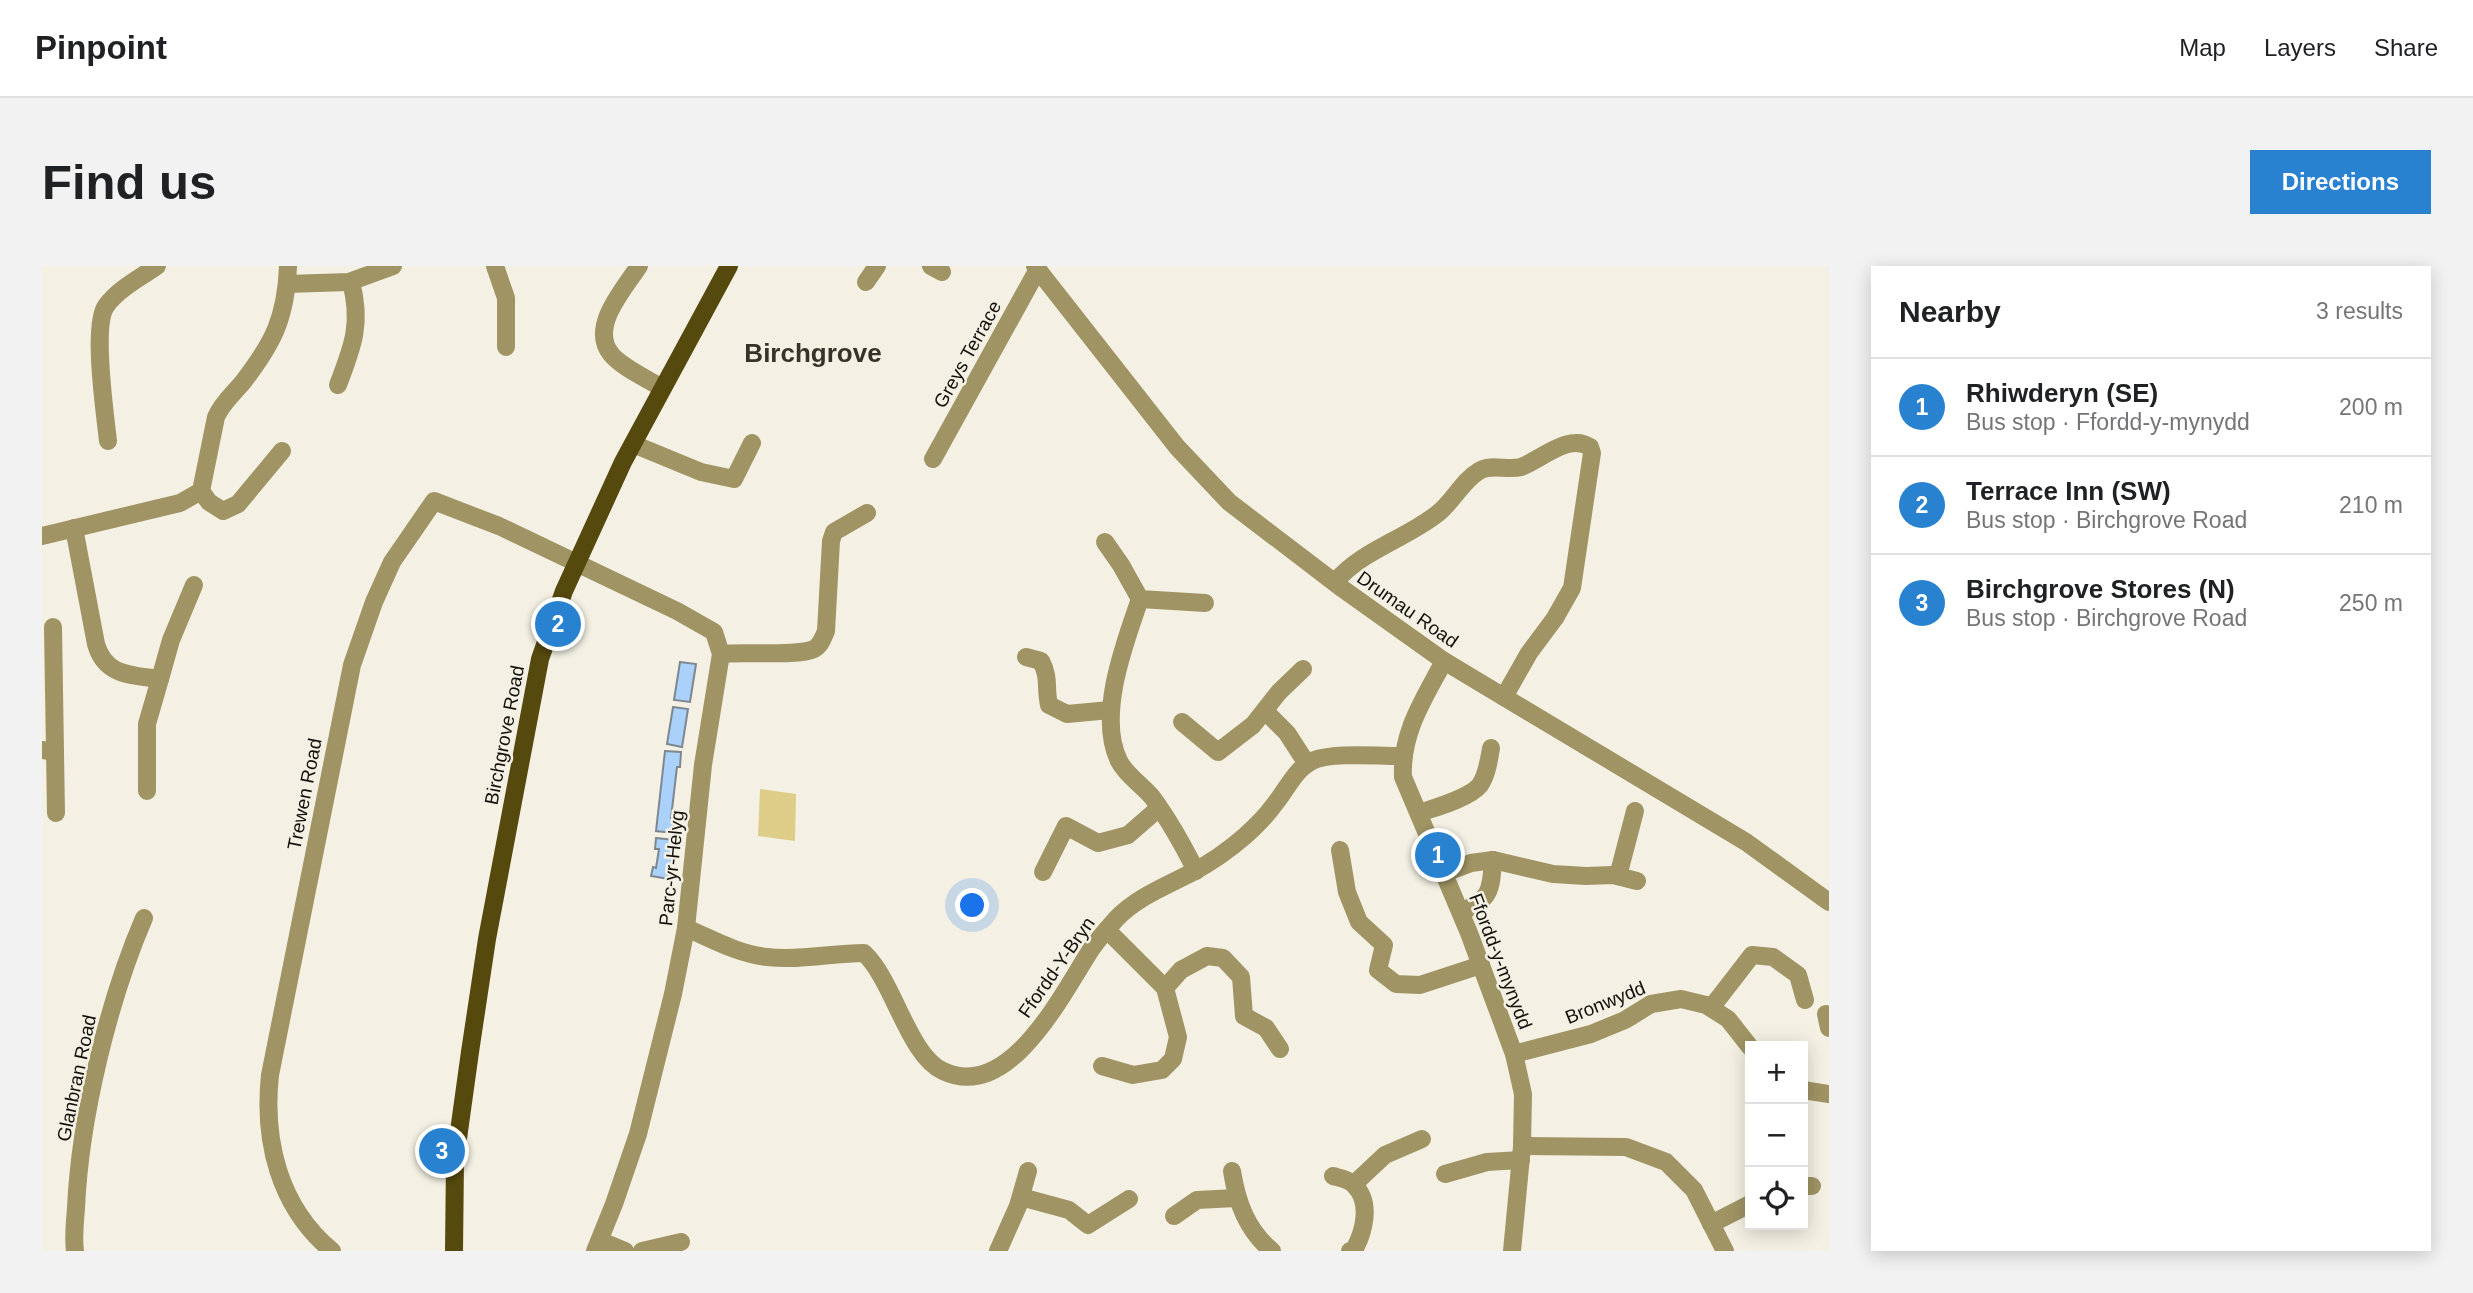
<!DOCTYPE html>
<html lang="en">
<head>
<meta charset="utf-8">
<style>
  :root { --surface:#fff; --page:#f2f2f2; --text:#202124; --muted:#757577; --line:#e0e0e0; --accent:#2982cf }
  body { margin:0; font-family:Arial,sans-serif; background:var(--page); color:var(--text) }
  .controls { position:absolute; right:21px; bottom:21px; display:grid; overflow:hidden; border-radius:0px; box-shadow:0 4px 18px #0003 }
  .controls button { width:63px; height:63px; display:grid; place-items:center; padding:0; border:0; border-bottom:2px solid var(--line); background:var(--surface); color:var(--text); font:35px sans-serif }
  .you { position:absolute; left:931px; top:640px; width:24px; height:24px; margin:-18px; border:5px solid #fff; border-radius:50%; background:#1a73e8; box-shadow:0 0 0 10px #1a73e833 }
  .badge { display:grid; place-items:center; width:46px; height:46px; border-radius:50%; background:var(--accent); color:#fff; font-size:23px; font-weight:700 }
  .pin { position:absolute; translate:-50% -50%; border:4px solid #fff; box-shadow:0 2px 7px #0006 }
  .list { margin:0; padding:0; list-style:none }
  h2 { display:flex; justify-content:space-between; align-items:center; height:91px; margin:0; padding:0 28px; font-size:30px }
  h2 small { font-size:23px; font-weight:400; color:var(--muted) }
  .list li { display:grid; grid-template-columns:46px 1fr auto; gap:21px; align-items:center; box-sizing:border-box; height:98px; padding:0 28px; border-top:2px solid var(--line) }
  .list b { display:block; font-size:26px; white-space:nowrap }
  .list p { margin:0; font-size:23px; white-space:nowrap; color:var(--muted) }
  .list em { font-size:23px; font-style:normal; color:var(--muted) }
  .icon { flex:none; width:38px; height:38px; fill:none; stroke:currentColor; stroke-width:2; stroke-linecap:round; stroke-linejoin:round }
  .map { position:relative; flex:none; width:1787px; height:985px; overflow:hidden; border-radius:0px }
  header { display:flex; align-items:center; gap:42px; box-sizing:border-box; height:98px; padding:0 35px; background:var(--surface); border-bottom:2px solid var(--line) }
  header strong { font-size:33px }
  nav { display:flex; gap:38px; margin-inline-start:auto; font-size:24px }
  .intro { display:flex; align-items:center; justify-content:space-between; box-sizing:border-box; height:168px; padding:0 42px }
  h1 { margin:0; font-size:49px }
  .button { padding:18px 32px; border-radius:0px; background:var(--accent); color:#fff; font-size:24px; font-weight:700 }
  main { display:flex; gap:42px; padding:0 42px }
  aside { flex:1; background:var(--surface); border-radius:0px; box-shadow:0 4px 18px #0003 }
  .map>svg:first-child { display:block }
  .green { fill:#decc89 }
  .building { fill:#aad1fa; stroke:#7e8690; stroke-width:2 }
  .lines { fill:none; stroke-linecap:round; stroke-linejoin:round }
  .minor { stroke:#a09464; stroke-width:18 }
  .major { stroke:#56490e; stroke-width:18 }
  .labels { text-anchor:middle; stroke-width:5; stroke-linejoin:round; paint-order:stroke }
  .street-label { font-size:19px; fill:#12110c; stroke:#f4f1e4 }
  .district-label { font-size:26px; font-weight:bold; fill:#363329; stroke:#f4f1e4 }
</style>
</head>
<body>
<header>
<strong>Pinpoint</strong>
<nav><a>Map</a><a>Layers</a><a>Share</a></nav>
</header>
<div class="intro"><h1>Find us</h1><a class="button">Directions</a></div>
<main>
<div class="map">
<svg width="1787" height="985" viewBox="0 0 1787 985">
  <rect width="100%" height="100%" fill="#f4f1e4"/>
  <!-- green -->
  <path class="green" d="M718 523 754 528 753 575 716 570Z"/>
  <!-- building -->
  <g class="building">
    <path d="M638 396 654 398 648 436 632 434Z"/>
    <path d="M631 441 646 443 640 481 625 478Z"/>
    <path d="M623 485 639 486 638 501H635L629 552 633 553 631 567 614 565Z"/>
    <path d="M614 572 632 574 627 613 609 610 611 601 614 602 617 583H613Z"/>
  </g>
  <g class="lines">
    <!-- minor -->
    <g class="minor">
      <path d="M453 0 464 32V81"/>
      <path d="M597 0C582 23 547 61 569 88 579 101 606 113 620 122"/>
      <path d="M889 0 900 6"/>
      <path d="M993 0 1135 181 1187 236 1301 323 1402 395 1704 576 1787 636"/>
      <path d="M824 16 835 0"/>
      <path d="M245 18 307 16 351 0"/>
      <path d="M296 119C311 80 320 57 309 16"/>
      <path d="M66 175C63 147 50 60 64 40 76 23 98 12 115 0"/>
      <path d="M591 178 659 206 692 213 710 177"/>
      <path d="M891 193 996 3"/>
      <path d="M159 225 167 236 181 245 196 238 240 185"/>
      <path d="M32 262 54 378C63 410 89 409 118 413L129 374 152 319"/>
      <path d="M0 270 138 237 159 225 174 151C180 137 191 128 201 116 232 76 244 51 246 0"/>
      <path d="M1063 276 1079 299 1098 333 1163 337"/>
      <path d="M1293 316C1320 284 1362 274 1395 248 1411 236 1420 215 1437 205 1450 197 1465 205 1479 201 1500 193 1527 167 1548 181L1550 187 1530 322 1513 352 1487 387 1462 431"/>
      <path d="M1098 333C1082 379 1055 450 1077 495 1084 509 1100 519 1110 531 1127 554 1141 579 1154 605"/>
      <path d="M11 361 13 486"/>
      <path d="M679 388C702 385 755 391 772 383 779 379 781 372 784 365L789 275 792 266 825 247"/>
      <path d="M984 391 999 395C1008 412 1003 421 1007 439L1025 448 1068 444"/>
      <path d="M1402 395C1382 433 1359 466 1361 511L1427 667 1472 788 1481 828 1480 880 1470 985"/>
      <path d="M1223 445 1245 467 1265 498"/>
      <path d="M1140 456 1176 486 1211 459 1237 426 1261 403"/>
      <path d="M0 484 13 486 14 547"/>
      <path d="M105 525V458L118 413"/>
      <path d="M1377 547C1392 542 1428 532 1438 519 1445 509 1447 494 1449 482"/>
      <path d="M1298 584 1305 626 1317 656 1342 679 1336 704 1354 718 1378 719 1439 699"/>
      <path d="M1001 606 1024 560 1056 577 1086 569 1117 542"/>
      <path d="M1402 607 1429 597 1451 594 1511 608 1544 610 1571 609 1595 615"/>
      <path d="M1576 610 1593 545"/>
      <path d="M1419 646C1448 633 1449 626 1451 594"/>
      <path d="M644 662C670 673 696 688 725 691 757 695 790 687 822 687 852 715 866 789 901 805 968 837 1021 726 1050 682 1057 672 1066 662 1074 653 1095 631 1124 620 1151 606 1168 597 1188 583 1203 570 1213 561 1224 550 1232 539 1244 525 1253 503 1270 495 1288 486 1338 490 1360 490"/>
      <path d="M1123 722 1139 704 1165 690 1181 692 1199 711 1202 750 1224 762 1238 783"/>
      <path d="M1669 742 1710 689 1731 691 1756 709 1763 734"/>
      <path d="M1784 748 1787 762"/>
      <path d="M1472 788 1549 768 1583 754 1609 738 1639 733 1664 739 1686 753 1708 781"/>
      <path d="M1060 800 1091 809 1120 804 1131 793 1136 771 1123 722 1065 664"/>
      <path d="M1761 824 1787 828"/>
      <path d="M1480 880 1584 881 1624 896 1652 924 1683 985"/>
      <path d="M1190 905C1195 937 1205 964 1230 985"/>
      <path d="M1403 908 1445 896 1479 894"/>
      <path d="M1291 910C1298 912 1308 914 1312 919 1330 936 1322 966 1312 984L1308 985"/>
      <path d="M1312 918 1343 889 1380 873"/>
      <path d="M1761 920H1770"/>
      <path d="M979 931 1027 944 1046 959 1087 933"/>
      <path d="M1132 950 1155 934 1194 932"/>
      <path d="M1669 958 1708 938"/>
      <path d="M559 975 583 985"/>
      <path d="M33 985C31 971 33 956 34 942 38 852 66 736 102 652"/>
      <path d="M290 985C237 941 221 875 228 809L310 399 332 336 350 296 392 235 457 260 635 345 672 366 679 388 661 499 644 662 631 728 596 868 572 938 553 985"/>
      <path d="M600 985 639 976"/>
      <path d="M956 985 976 940 986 905"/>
    </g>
    <!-- major -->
    <path class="major" d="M412 985 413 894 428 786 445 673 498 393 522 325 581 196 687 0"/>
  </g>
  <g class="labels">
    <!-- street labels -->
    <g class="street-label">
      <text transform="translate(925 88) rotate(-61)" y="7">Greys Terrace</text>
      <text transform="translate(1366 343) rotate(35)" y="7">Drumau Road</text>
      <text transform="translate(462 469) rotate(-79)" y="7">Birchgrove Road</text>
      <text transform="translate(262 528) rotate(-79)" y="7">Trewen Road</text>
      <text transform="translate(629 602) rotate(-84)" y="7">Parc-yr-Helyg</text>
      <text transform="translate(1459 695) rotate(69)" y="7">Ffordd-y-mynydd</text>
      <text transform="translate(1014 701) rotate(-55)" y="7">Ffordd-Y-Bryn</text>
      <text transform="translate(1563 736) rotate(-22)" y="7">Bronwydd</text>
      <text transform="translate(34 812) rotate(-78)" y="7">Glanbran Road</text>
    </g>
    <!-- district labels -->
    <g class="district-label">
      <text x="771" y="96">Birchgrove</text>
    </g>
  </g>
</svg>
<div class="controls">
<button>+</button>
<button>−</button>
<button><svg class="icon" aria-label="locate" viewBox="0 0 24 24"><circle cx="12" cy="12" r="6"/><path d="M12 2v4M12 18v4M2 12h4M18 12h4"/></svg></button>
</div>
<div class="you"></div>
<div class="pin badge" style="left:1396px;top:589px">1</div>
<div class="pin badge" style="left:516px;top:358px">2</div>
<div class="pin badge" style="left:400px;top:885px">3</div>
</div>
<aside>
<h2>Nearby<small>3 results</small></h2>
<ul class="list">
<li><span class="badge">1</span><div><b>Rhiwderyn (SE)</b><p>Bus stop · Ffordd-y-mynydd</p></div><em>200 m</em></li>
<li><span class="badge">2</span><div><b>Terrace Inn (SW)</b><p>Bus stop · Birchgrove Road</p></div><em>210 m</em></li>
<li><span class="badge">3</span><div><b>Birchgrove Stores (N)</b><p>Bus stop · Birchgrove Road</p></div><em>250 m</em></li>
</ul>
</aside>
</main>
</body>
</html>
